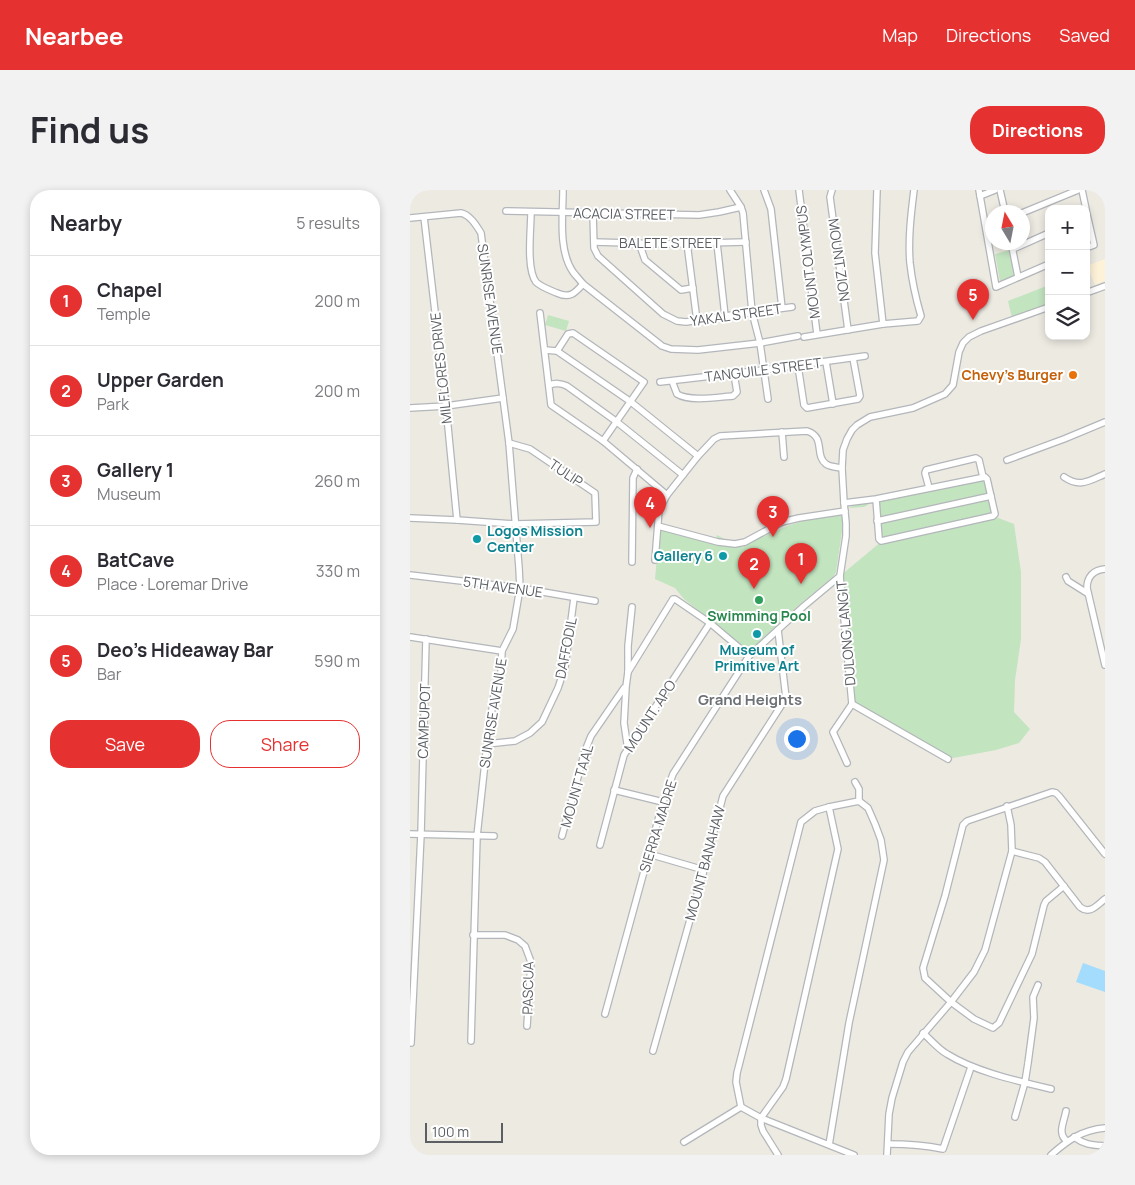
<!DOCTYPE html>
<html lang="en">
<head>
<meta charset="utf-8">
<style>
  :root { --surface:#fff; --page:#f2f2f3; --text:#2b2b33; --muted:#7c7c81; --line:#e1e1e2; --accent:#e53231 }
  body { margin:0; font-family:Manrope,sans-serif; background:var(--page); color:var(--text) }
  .controls { position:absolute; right:15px; top:15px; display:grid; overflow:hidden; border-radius:10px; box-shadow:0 2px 8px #0003 }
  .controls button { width:45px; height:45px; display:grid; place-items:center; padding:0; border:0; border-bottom:1px solid var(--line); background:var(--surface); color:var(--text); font:25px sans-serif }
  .compass { position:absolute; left:575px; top:15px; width:45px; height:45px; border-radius:50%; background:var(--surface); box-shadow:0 2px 8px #0003; rotate:350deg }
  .scale { position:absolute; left:15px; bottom:12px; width:78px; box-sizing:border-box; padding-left:5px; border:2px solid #5b5f63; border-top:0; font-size:14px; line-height:18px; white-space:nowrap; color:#5b5f63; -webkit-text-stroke:4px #fff; paint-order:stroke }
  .you { position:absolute; left:386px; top:548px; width:18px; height:18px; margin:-12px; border:4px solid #fff; border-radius:50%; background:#1a73e8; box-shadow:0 0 0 8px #1a73e833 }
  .badge { display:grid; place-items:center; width:32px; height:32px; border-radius:50%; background:var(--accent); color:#fff; font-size:16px; font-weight:700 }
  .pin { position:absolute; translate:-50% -41px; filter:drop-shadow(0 1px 2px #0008) }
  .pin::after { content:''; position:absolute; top:26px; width:18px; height:15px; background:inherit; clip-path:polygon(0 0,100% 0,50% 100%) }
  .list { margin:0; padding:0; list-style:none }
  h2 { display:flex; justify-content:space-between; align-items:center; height:65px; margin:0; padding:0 20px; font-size:21px }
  h2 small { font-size:16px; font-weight:400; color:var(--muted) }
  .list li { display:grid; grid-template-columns:32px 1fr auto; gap:15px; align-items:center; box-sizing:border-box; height:90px; padding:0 20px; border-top:1px solid var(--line) }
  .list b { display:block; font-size:19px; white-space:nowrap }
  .list p { margin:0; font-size:16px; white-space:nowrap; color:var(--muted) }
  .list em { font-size:16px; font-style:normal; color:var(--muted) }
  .actions { display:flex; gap:10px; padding:15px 20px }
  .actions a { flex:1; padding:11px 0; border:1px solid var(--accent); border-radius:20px; text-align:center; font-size:18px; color:var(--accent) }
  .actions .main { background:var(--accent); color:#fff }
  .icon { flex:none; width:28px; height:28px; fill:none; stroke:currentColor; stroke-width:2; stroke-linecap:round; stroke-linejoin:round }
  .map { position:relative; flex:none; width:695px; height:965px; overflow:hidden; border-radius:20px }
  header { display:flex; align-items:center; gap:30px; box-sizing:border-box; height:70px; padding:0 25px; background:var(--accent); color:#fff }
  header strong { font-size:24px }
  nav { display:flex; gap:28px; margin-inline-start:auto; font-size:18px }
  .intro { display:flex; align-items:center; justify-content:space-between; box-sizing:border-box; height:120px; padding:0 30px }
  h1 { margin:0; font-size:35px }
  .button { padding:12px 22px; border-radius:20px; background:var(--accent); color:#fff; font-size:18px; font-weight:700 }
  main { display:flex; gap:30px; padding:0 30px }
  aside { flex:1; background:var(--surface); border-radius:20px; box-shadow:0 2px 8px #0003 }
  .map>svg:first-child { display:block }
  .commercial { fill:#fdf2d8 }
  .green { fill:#c2e4bf }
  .water { fill:#a3dcfd }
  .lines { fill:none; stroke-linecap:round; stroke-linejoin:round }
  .minor-casing { stroke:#b3b6ba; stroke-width:8 }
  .minor { stroke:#fff; stroke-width:5.5 }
  .food-dot { fill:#e8710a; stroke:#fff; stroke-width:2 }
  .culture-dot { fill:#0f9aa8; stroke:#fff; stroke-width:2 }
  .leisure-dot { fill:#2e9e5b; stroke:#fff; stroke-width:2 }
  .labels { text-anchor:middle; stroke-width:4; stroke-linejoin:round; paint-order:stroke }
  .street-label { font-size:14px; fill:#5b5f63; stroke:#fff }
  .food-label { font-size:14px; font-weight:bold; fill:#c56008; stroke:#fff; text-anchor:end }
  .culture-label { font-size:14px; font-weight:bold; fill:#0d838f; stroke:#fff; text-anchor:start }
  .leisure-label { font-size:14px; font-weight:bold; fill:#27864d; stroke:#fff }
  .neighbourhood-label { font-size:15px; font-weight:bold; fill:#6c7175; stroke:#fff }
</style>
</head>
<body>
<header>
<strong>Nearbee</strong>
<nav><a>Map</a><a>Directions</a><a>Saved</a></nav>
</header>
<div class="intro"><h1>Find us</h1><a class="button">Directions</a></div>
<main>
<aside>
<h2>Nearby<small>5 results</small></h2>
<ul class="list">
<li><span class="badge">1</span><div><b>Chapel</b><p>Temple</p></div><em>200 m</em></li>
<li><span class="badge">2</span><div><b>Upper Garden</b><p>Park</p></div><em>200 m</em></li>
<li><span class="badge">3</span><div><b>Gallery 1</b><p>Museum</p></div><em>260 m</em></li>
<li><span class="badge">4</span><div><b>BatCave</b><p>Place · Loremar Drive</p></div><em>330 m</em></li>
<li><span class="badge">5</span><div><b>Deo's Hideaway Bar</b><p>Bar</p></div><em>590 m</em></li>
</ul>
<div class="actions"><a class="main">Save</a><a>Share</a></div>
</aside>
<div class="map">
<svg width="695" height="965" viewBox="0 0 695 965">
  <rect width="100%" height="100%" fill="#edeae2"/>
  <!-- commercial -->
  <path class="commercial" d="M695 69V91L685 95 677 76Z"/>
  <!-- green -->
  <g class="green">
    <path d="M600 60 604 87 590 91 585 64Z"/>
    <path d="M639 95V114L602 128 598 111Z"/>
    <path d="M138 125 159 131 156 141 135 135Z"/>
    <path d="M577 289 583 326 604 334 611 382V449L605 490 604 522 620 539 609 553 586 560 538 569 442 514 430 386 472 351 467 331 466 310 454 317 439 318 450 311Z"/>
    <path d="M433 325V334L426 382 423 387 391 413 339 461 274 409 265 398 245 389 250 336 305 354 307 345 329 357H333L345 350 380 335 397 330Z"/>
  </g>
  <!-- water -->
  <path class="water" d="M673 773 695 781V802L666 792Z"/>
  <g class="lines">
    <!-- minor casing -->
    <g class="minor-casing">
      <g id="minor">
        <path d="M153 0C153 25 148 60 163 82 166 86 170 90 173 94L252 156 261 159 288 160 350 153 388 146"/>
        <path d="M320 0 331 17 333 23 342 122 350 153 358 209"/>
        <path d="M354 0 361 19 372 118"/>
        <path d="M389 0 407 144"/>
        <path d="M422 0 420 7 438 140"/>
        <path d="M467 0 465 63 473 134"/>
        <path d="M569 0 586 97 639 74"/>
        <path d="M590 0 595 22"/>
        <path d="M672 0 676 19"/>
        <path d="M570 6 585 0"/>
        <path d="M676 20 684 55 676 58"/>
        <path d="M96 21 289 25 309 22 331 17"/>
        <path d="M121 22C121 39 116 79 126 92 131 97 140 100 147 103 160 109 165 103 173 94"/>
        <path d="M183 23 184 58 188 66 253 124 267 131 276 132 315 126 382 117"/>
        <path d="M612 23 668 0"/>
        <path d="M14 27 36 216 47 330"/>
        <path d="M0 28 51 23C60 25 66 35 71 43L99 253 109 378 110 398 103 439 92 461 91 482 85 499 77 554 67 646 61 851"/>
        <path d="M184 52 255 54 336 52"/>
        <path d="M601 52 608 87"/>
        <path d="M229 53 235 70 271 100 283 98"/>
        <path d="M277 53 287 131"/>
        <path d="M307 53 315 126"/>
        <path d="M603 59 639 43"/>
        <path d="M676 103 695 96"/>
        <path d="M130 123 141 215 193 251 257 305"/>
        <path d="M394 147 473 134 508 131 511 126C506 109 502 91 500 73 498 49 501 24 504 0"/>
        <path d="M135 160 147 161 221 212 288 266"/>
        <path d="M147 161 158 144 163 143 234 192 193 251"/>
        <path d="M416 172 423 214"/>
        <path d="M388 176 394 215 397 218 448 209 450 206 443 168"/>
        <path d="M262 191 267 204C280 212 308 207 323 206L327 202 324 184"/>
        <path d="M250 192 353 180 455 166"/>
        <path d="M139 195C146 193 150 193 157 196L207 232 273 285"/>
        <path d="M0 218 36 216 93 208"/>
        <path d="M372 242 374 267"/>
        <path d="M597 270 654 249 695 232"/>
        <path d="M654 287C670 298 679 291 695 284"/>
        <path d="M519 298 515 283 516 280 566 268 569 270 573 287"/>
        <path d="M434 313 466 309 575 287 577 289 585 324 583 326 471 351 469 349 466 309"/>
        <path d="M0 328 47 330 105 334 186 332 185 303 120 259 99 253"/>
        <path d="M467 331 581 306"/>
        <path d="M248 336 308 352 325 354 335 352 372 332 389 328 435 321"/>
        <path d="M245 370 249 320 257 305 288 266 304 249 310 246 397 241C416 247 404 265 416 274 420 277 426 277 432 278"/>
        <path d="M222 372 223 288 227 279"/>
        <path d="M695 379C683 380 677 387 677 398L695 475"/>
        <path d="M0 385 110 398 185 411"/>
        <path d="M656 387 658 391 677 403"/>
        <path d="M0 447 92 461"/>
        <path d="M218 482V456L222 417"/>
        <path d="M442 514 430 386 436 346V333L434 313 432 278 433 260 437 249 442 240 447 235 460 227 503 218 535 204 543 195 549 162 553 153 559 147 571 141 639 117"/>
        <path d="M442 514 538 569"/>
        <path d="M77 554 105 551 120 543 132 532 148 498 155 477 164 408"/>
        <path d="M218 560 214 533 216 497 218 482 263 409H265L300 433 339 466"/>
        <path d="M437 573 423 542 442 514"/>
        <path d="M445 592 449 599V611"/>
        <path d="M204 600 253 612"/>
        <path d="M0 644 84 646"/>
        <path d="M152 646 175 561 181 546 214 498"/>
        <path d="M190 655 214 565 300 433"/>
        <path d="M602 661 629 668 635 672 670 717C680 725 687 715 695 709"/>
        <path d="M239 664 294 680"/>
        <path d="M654 696 636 711 634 715 622 764 589 833 583 838 564 829 541 812 515 788 513 778 535 706 553 635 557 631 642 602 646 603 649 606 695 664"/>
        <path d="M63 745H95L108 750 115 756 121 772 117 836"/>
        <path d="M195 824 253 612 263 584 339 466 394 416 430 386"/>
        <path d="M513 843C521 850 528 859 537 864 566 882 608 891 641 899"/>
        <path d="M1 853 11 644 16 449"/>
        <path d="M243 861 294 680 313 606 376 508 368 440"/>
        <path d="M656 921C654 932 647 944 657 951"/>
        <path d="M605 927 615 892 618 873 624 828 623 807 628 795"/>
        <path d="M664 947C675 955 682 955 695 956"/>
        <path d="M274 952 331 917"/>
        <path d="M478 954C497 954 514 955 533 959L561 877"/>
        <path d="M419 955 439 833 474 670 471 650 465 634 458 618 449 611 419 617 405 621 391 632 327 883 326 892 331 917 351 928 444 965"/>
        <path d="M368 965 353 941 351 935V928L373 897 376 889 428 659 419 617"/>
        <path d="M477 965 479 924 482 908 493 872 498 862 541 812 564 782 575 760 602 661 601 635 597 616"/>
        <path d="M641 965C658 950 672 940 695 938"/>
      </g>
    </g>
    <!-- minor -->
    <use href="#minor" class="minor"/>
  </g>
  <!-- markers -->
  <circle class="food-dot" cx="663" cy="185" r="5"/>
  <g class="culture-dot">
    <circle cx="67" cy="349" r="5"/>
    <circle cx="313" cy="366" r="5"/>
    <circle cx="347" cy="444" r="5"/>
  </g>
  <circle class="leisure-dot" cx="349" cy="410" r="5"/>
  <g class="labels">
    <!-- street labels -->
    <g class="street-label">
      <text transform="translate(214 24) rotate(1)" y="5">ACACIA STREET</text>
      <text x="260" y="58">BALETE STREET</text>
      <text transform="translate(429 70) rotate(82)" y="5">MOUNT ZION</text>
      <text transform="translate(398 72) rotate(-97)" y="5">MOUNT OLYMPUS</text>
      <text transform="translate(80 109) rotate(82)" y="5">SUNRISE AVENUE</text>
      <text transform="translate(326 125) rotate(-8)" y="5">YAKAL STREET</text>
      <text transform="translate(31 178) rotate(-96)" y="5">MILFLORES DRIVE</text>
      <text transform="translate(353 180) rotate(-7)" y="5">TANGUILE STREET</text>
      <text transform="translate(156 283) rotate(34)" y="5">TULIP</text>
      <text transform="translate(93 397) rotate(8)" y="5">5TH AVENUE</text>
      <text transform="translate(436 443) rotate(-95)" y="5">DULONG LANGIT</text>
      <text transform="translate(156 458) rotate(-79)" y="5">DAFFODIL</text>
      <text transform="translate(83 523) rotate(-81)" y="5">SUNRISE AVENUE</text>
      <text transform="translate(240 526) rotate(-57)" y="5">MOUNT. APO</text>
      <text transform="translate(14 531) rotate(-88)" y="5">CAMPUPOT</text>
      <text transform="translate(167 596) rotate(-74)" y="5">MOUNT TAAL</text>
      <text transform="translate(248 636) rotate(-73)" y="5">SIERRA MADRE</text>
      <text transform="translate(295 673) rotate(-75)" y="5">MOUNT BANAHAW</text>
      <text transform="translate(118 798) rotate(-89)" y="5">PASCUA</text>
    </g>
    <!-- food labels -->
    <g class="food-label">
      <text x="653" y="190">Chevy's Burger</text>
    </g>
    <!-- culture labels -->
    <g class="culture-label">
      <text x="77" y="346">Logos Mission<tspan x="77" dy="16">Center</tspan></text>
      <text x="303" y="371" text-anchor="end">Gallery 6</text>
      <text x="347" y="465" text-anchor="middle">Museum of<tspan x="347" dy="16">Primitive Art</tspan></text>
    </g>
    <!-- leisure labels -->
    <g class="leisure-label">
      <text x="349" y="431">Swimming Pool</text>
    </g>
    <!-- neighbourhood labels -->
    <g class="neighbourhood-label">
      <text x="340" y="515">Grand Heights</text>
    </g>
  </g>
</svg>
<div class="controls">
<button>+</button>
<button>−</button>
<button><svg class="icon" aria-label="layers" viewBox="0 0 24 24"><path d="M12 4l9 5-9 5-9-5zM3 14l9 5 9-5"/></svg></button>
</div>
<svg class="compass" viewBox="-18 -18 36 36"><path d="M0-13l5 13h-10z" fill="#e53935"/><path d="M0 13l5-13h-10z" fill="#7c7c81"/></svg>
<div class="scale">100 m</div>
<div class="you"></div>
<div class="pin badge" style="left:391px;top:394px">1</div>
<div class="pin badge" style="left:344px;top:399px">2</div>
<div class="pin badge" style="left:363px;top:347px">3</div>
<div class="pin badge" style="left:240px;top:338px">4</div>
<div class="pin badge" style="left:563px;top:130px">5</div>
</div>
</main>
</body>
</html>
